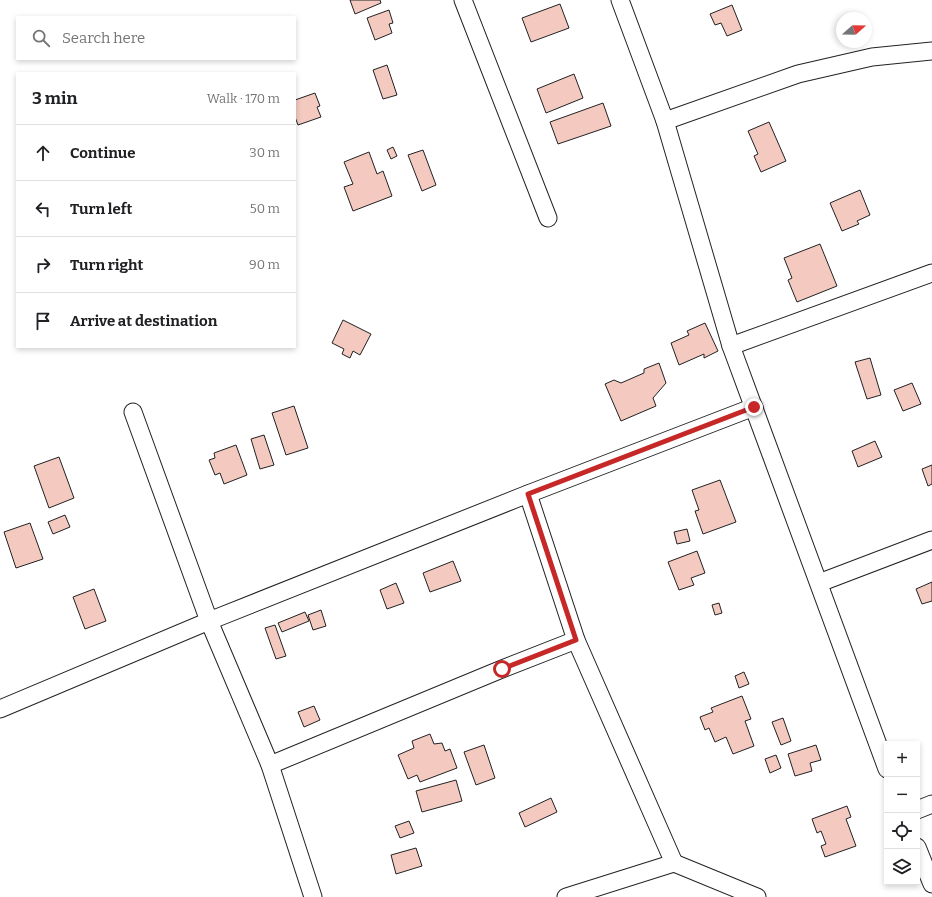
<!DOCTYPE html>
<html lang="en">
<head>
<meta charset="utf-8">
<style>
  :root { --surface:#fff; --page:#f6f6f6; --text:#202124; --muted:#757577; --line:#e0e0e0 }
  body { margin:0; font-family:Bitter,serif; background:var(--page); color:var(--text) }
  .controls { position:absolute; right:12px; bottom:12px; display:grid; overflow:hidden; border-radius:0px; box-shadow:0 2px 6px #0003 }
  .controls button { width:36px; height:36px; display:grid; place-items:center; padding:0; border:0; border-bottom:1px solid var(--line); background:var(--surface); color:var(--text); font:20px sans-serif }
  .compass { position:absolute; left:836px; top:12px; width:36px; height:36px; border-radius:50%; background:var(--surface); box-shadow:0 2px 6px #0003; rotate:70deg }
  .stop { position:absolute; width:12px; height:12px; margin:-9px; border:3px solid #c62828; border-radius:50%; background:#fff }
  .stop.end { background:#c62828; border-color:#fff; box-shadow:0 1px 4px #0008 }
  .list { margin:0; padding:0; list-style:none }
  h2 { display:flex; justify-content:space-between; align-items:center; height:52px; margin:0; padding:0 16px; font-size:17px }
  h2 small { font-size:13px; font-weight:400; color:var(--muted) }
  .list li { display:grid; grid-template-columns:26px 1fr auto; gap:12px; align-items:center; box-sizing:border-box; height:56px; padding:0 16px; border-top:1px solid var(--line) }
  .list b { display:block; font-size:15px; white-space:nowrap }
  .list em { font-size:13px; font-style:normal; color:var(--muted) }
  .icon { flex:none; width:22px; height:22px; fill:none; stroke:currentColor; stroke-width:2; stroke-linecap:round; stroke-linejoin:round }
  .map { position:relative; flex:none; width:932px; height:897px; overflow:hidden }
  .search { position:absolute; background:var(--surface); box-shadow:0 2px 6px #0003; left:16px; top:16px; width:280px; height:44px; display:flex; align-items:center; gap:10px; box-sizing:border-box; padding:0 14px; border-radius:0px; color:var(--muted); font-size:15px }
  .panel { position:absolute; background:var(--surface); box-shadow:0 2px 6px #0003; left:16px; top:72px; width:280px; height:276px; border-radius:0px }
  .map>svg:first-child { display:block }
  .building { fill:#f3c9c0; stroke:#222 }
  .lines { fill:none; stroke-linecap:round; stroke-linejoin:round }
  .minor-casing { stroke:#222; stroke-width:19 }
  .minor { stroke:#fff; stroke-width:17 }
  .route { stroke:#c62828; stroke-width:5 }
</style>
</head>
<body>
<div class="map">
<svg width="932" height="897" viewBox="0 0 932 897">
  <rect width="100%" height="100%" fill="#fff"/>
  <!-- building -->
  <g class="building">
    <path d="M350 0H380L381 3 355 14Z"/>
    <path d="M560 4 569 28 531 42 522 18Z"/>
    <path d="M732 5 742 30 727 36 721 23 715 25 710 14Z"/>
    <path d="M389 10 393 23 389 24 392 33 375 40 367 18Z"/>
    <path d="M387 65 397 95 383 99 373 70Z"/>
    <path d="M574 74 583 98 546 113 537 89Z"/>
    <path d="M315 93 320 106 317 107 321 117 298 125 295 117V100Z"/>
    <path d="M603 103 611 126 558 144 550 122Z"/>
    <path d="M769 122 786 161 761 172 754 156 758 154 748 131Z"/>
    <path d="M393 147 397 156 391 159 387 150Z"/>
    <path d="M423 150 436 185 422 191 408 155Z"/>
    <path d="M369 152 377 174 383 171 392 196 353 211 344 187 353 184 344 162Z"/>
    <path d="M860 190 870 215 857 221 859 224 842 231 830 203Z"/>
    <path d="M820 244 837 286 797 302 788 280 792 278 784 258Z"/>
    <path d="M343 320 371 334 360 355 353 351 350 358 342 354 344 349 332 343Z"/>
    <path d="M705 323 718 351 704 358V354L679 365 671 343 689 335 687 331Z"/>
    <path d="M870 358 881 395 867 399 855 362Z"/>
    <path d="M659 363 666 383 653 398 656 406 621 421 605 384 614 380 621 383 644 373V369Z"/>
    <path d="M912 383 921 404 903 411 894 390Z"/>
    <path d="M294 406 308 448 286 455 272 413Z"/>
    <path d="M264 435 274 465 260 469 251 439Z"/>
    <path d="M875 441 882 457 858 467 852 451Z"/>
    <path d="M236 445 247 475 224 484 220 473 215 475 209 460 215 458 214 453Z"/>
    <path d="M59 457 74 498 49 508 34 466Z"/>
    <path d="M932 465V484L928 486 922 469Z"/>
    <path d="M720 480 736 522 703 534 695 511 699 510 692 490Z"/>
    <path d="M65 515 70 527 53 534 48 522Z"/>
    <path d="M30 523 43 559 16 568 4 532Z"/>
    <path d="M687 529 690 541 677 544 674 532Z"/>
    <path d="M697 551 705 573 691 578 694 585 679 590 668 562Z"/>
    <path d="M453 561 461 581 430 592 423 573Z"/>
    <path d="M932 582V601L922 604 916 589Z"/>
    <path d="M396 583 404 603 387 609 380 590Z"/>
    <path d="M94 589 106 621 85 629 73 597Z"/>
    <path d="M719 603 722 613 715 615 712 605Z"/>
    <path d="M321 610 326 626 313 630 308 615Z"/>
    <path d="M305 612 309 621 282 632 278 623Z"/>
    <path d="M275 625 286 656 276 659 265 628Z"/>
    <path d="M744 672 749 684 739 688 735 676Z"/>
    <path d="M742 696 751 719 745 721 754 746 733 754 726 737 715 742 709 728 705 730 700 717 713 712 711 708Z"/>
    <path d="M314 706 320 720 304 727 298 712Z"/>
    <path d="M783 718 791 741 781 745 772 722Z"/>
    <path d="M430 734 434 744 442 743 445 751 450 749 457 768 420 782 417 775 408 779 398 755 414 748 412 741Z"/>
    <path d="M484 745 495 778 476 785 464 752Z"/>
    <path d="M816 745 821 760 810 763 812 771 795 776 788 754Z"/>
    <path d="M776 755 781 768 770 773 765 759Z"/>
    <path d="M456 780 462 801 422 812 416 791Z"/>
    <path d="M551 798 557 812 525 827 519 813Z"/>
    <path d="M847 806 851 817 846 819 856 846 825 857 821 846 826 844 821 831 817 833 812 819Z"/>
    <path d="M409 821 414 833 400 838 395 826Z"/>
    <path d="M416 848 422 866 396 874 391 855Z"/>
  </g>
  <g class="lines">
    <!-- minor casing -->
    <g class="minor-casing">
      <g id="minor">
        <path d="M463 0 548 218"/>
        <path d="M620 0 665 121 731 346 887 769"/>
        <path d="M665 121 798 74 872 57 932 51"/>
        <path d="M731 346 932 273"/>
        <path d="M133 412 209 621 528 494 754 407"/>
        <path d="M528 494 576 640 674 863"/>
        <path d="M819 583 932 540"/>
        <path d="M0 709 209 621 270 765 313 897"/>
        <path d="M270 765 502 669 576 640"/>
        <path d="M917 810 932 804"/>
        <path d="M917 847 932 884"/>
        <path d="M566 897 674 863 757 897"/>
      </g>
    </g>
    <!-- minor -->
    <use href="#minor" class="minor"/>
  </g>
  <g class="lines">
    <!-- route -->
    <path class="route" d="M502 669 576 640 528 494 754 407"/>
  </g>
</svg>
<div class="controls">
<button>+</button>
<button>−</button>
<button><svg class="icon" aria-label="locate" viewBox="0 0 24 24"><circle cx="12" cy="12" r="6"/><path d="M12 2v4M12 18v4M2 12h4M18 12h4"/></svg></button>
<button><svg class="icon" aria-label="layers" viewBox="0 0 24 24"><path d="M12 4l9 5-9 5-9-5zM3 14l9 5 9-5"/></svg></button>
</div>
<svg class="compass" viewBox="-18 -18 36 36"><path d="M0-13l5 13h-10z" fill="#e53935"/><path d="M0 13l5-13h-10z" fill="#757577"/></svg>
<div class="stop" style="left:502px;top:669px"></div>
<div class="stop end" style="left:754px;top:407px"></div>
<div class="search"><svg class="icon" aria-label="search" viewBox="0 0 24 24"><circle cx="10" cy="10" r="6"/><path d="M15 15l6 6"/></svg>Search here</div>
<section class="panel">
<h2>3 min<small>Walk · 170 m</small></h2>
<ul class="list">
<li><svg class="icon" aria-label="ahead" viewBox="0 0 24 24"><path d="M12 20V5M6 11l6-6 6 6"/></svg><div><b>Continue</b></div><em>30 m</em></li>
<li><svg class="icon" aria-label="left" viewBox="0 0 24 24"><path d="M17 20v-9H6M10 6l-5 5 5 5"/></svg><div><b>Turn left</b></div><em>50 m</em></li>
<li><svg class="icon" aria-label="right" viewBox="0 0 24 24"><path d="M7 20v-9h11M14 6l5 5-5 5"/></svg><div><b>Turn right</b></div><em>90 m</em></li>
<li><svg class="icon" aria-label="arrive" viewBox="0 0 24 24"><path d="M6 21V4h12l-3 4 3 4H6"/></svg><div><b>Arrive at destination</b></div></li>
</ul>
</section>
</div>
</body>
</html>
